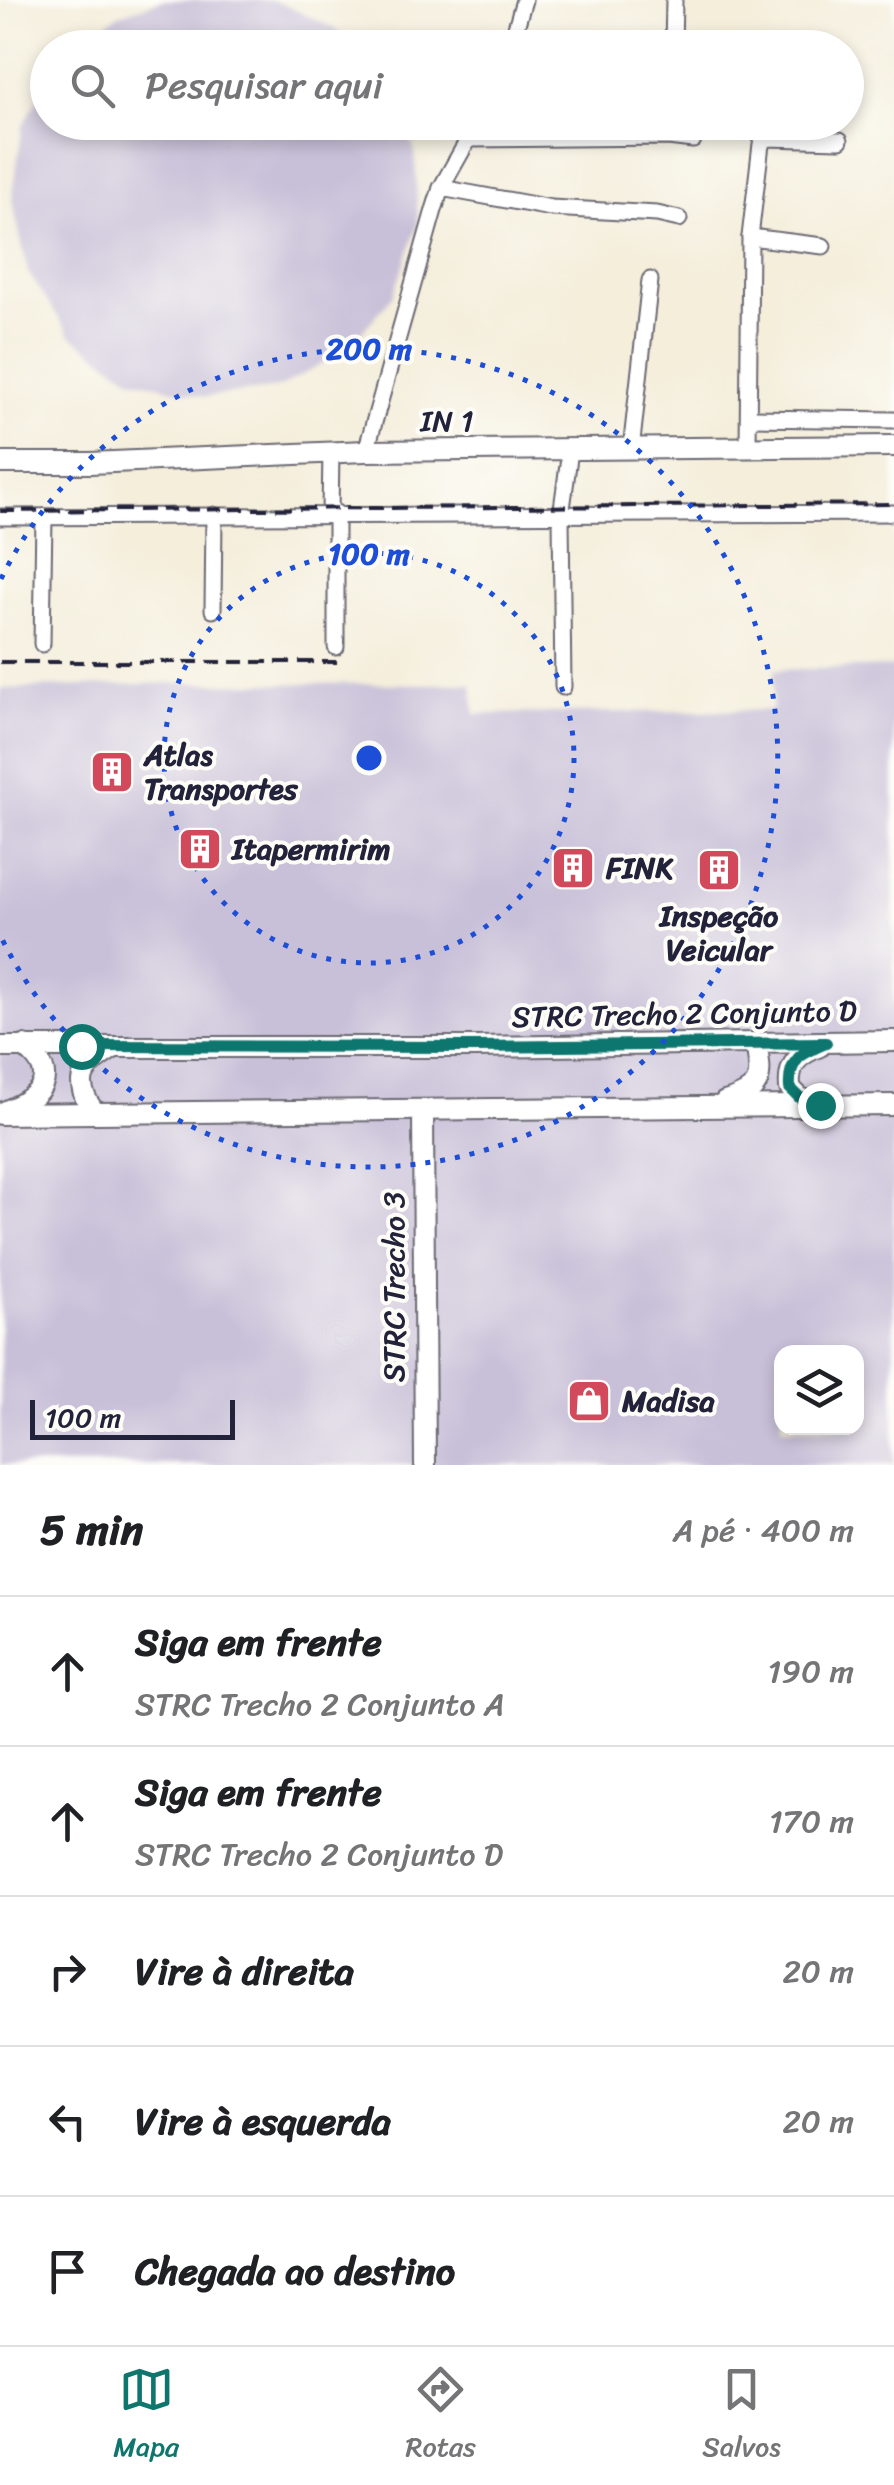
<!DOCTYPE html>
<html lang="pt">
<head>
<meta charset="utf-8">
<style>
  :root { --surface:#fff; --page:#f2f2f2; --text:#202124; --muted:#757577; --line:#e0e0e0; --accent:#0f766e }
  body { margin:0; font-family:Sriracha,sans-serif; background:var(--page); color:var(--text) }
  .controls { position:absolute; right:30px; bottom:30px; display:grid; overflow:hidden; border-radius:20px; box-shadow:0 5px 15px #0003 }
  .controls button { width:90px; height:90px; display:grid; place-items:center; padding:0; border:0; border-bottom:2px solid var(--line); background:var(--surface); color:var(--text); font:50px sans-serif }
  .scale { position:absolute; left:30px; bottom:25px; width:205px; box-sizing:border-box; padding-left:10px; border:5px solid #22223b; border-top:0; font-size:28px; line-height:35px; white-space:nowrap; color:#22223b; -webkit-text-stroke:8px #fdfcf7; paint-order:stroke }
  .stop { position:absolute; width:30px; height:30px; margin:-22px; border:8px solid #0f766e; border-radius:50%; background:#fff }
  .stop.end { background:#0f766e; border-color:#fff; box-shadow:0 2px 10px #0008 }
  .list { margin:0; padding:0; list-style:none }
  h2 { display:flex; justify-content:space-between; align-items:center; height:130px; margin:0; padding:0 40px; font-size:42px }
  h2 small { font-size:32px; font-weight:400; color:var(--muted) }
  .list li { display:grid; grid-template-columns:65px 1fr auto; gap:30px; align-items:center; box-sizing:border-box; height:150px; padding:0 40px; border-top:2px solid var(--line) }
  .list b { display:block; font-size:38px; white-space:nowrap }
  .list p { margin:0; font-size:32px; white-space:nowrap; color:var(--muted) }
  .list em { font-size:32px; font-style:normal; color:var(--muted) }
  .icon { flex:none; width:55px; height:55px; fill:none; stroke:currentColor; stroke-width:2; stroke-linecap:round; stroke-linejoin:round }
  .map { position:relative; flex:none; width:894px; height:1465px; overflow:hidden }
  .search { position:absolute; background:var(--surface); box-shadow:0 5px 15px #0003; left:30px; right:30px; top:30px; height:110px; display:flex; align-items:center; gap:25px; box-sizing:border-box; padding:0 35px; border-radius:55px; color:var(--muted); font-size:38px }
  .sheet { height:880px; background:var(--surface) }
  nav { display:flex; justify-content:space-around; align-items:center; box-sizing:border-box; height:140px; border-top:2px solid var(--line); background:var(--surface); font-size:28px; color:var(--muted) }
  nav a { display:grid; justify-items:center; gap:5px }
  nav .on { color:var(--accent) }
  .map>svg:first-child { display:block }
  .industrial { fill:#c8bfd8; fill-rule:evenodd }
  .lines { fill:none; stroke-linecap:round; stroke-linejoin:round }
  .minor-casing { stroke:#6c6973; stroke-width:19 }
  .tertiary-casing { stroke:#6c6973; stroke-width:24 }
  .minor { stroke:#fff; stroke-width:15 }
  .tertiary { stroke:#fff; stroke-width:20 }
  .rail { stroke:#22223b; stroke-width:4; stroke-dasharray:15 8; stroke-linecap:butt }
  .route { stroke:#0f766e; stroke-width:12 }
  .ring { fill:none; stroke:#1d4ed8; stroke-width:5; stroke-dasharray:5 10 }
  .labels { text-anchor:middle; stroke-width:8; stroke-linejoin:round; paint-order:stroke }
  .street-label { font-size:30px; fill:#22223b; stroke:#fdfcf7 }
  .poi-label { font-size:30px; font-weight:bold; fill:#22223b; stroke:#fdfcf7; text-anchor:start }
  .centre { fill:#1d4ed8; stroke:#fdfcf7; stroke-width:5 }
  .ring-label { font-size:30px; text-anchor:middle; font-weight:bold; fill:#1d4ed8; stroke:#fdfcf7; stroke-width:8; stroke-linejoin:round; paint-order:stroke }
</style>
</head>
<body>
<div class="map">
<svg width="894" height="1465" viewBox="0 0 894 1465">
  <rect width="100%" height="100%" fill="#fdfcf7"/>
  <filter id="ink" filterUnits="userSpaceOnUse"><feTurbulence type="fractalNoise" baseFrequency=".01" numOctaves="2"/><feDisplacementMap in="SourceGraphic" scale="20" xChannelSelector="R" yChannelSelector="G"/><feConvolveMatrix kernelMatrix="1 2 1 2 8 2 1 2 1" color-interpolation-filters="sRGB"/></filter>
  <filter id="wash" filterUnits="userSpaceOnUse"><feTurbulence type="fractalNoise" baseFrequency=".0048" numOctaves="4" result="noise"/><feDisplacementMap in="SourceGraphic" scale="40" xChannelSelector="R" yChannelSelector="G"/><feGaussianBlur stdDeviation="2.25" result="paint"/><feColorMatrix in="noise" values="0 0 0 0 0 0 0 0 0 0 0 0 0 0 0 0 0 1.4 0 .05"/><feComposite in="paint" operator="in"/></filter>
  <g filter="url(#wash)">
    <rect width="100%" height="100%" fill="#f4eedb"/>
    <!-- industrial -->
    <g class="industrial">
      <path d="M163 0H273L334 28 353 47H77L119 14Z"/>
      <path d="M47 83 48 122 403 123 415 151 418 225 393 296 344 352 278 388 204 397 131 378 70 335 28 272 12 199 23 125Z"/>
      <path d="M894 667V1465H0V689L168 683 472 684 475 714 772 710 774 670ZM782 1352H856V1428H782Z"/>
    </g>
  </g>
  <g filter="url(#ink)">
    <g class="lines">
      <!-- minor casing -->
      <g class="minor-casing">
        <g id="minor">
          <path d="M510 48 524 0"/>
          <path d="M673 48 674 0"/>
          <path d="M470 139 668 137 693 140"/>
          <path d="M441 188 551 208 657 214 679 219"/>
          <path d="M750 237 823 246"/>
          <path d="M749 418 894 420"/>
          <path d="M748 447 750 237 761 144 768 138 840 140"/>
          <path d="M631 450 650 280"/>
          <path d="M366 451 434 210 441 188 478 122"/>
          <path d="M330 513 331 452"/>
          <path d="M0 517 894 513"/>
          <path d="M213 610 214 515"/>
          <path d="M42 644 44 517"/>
          <path d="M336 647V513"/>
          <path d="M563 687 561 516 570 450"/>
        </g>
      </g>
      <!-- tertiary casing -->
      <g class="tertiary-casing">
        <g id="tertiary">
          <path d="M0 463H90L366 451 894 446"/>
          <path d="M0 1047H475L894 1041"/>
          <path d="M725 1102C762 1090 763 1080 756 1044"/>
          <path d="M817 1104 800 1098 790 1088C788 1063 798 1055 820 1046"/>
          <path d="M423 1110 425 1465"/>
          <path d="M6 1111C42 1096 61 1076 24 1046"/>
          <path d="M95 1113C70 1080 83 1066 115 1047"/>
          <path d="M0 1114 894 1105"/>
        </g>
      </g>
      <!-- minor -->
      <use href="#minor" class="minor"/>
      <!-- tertiary -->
      <use href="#tertiary" class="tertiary"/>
      <!-- rail -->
      <g class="rail">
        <path d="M0 511 894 504"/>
        <path d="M0 662H340"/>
      </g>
    </g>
  </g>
  <g class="lines" filter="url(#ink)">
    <!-- route -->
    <path class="route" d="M81 1046 475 1047 826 1043C802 1053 788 1059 790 1088L800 1098 820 1105"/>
  </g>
  <!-- distance rings -->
  <g class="ring">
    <circle cx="369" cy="758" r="205"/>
    <path d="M1 579A409 409 0 1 1 1 937"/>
  </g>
  <!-- icons -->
  <defs>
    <g id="building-square" transform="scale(2.25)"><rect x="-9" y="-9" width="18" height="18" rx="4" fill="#d1495b" stroke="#fdfcf7"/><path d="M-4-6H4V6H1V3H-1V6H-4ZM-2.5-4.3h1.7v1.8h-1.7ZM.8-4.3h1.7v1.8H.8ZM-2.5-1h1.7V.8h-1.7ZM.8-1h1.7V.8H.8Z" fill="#fff"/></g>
    <g id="shop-square" transform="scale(2.25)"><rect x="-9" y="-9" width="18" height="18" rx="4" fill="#d1495b" stroke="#fdfcf7"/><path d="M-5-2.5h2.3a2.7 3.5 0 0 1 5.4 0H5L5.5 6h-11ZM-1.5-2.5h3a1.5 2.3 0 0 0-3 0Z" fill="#fff"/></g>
  </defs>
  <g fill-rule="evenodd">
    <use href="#building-square" x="112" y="772"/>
    <use href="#building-square" x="200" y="849"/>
    <use href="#building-square" x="573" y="868"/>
    <use href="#building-square" x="719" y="870"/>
    <use href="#shop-square" x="589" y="1401"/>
  </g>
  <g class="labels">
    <!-- street labels -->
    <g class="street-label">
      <text x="447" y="431">IN 1</text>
      <text transform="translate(684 1014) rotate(-1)" y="10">STRC Trecho 2 Conjunto D</text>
      <text transform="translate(394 1287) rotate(-90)" y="10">STRC Trecho 3</text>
    </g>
    <!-- poi labels -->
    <g class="poi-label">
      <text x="144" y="765">Atlas<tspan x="144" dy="34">Transportes</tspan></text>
      <text x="232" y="859">Itapermirim</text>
      <text x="606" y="878">FINK</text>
      <text x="719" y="926" text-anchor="middle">Inspeção<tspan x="719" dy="34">Veicular</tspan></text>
      <text x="622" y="1411">Madisa</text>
    </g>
  </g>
  <circle cx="369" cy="758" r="15" class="centre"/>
  <g class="ring-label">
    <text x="369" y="359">200 m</text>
    <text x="369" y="564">100 m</text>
  </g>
</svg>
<div class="controls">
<button><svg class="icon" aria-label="layers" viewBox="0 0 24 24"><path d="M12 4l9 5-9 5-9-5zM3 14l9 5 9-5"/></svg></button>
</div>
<div class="scale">100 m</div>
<div class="stop" style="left:81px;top:1046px"></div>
<div class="stop end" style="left:820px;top:1105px"></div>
<div class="search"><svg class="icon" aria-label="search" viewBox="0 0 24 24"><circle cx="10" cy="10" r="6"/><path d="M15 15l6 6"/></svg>Pesquisar aqui</div>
</div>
<section class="sheet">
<h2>5 min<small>A pé · 400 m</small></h2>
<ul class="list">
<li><svg class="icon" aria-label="ahead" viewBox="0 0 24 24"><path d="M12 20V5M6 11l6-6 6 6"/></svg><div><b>Siga em frente</b><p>STRC Trecho 2 Conjunto A</p></div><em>190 m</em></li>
<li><svg class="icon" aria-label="ahead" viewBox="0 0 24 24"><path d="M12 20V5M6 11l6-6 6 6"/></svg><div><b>Siga em frente</b><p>STRC Trecho 2 Conjunto D</p></div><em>170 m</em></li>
<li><svg class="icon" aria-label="right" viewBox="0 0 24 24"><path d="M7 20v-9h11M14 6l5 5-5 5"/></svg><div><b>Vire à direita</b></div><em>20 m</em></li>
<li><svg class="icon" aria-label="left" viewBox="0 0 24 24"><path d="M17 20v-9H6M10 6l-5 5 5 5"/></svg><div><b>Vire à esquerda</b></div><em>20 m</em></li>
<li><svg class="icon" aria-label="arrive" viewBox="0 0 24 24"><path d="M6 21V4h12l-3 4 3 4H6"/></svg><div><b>Chegada ao destino</b></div></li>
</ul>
</section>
<nav>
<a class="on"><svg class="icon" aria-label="map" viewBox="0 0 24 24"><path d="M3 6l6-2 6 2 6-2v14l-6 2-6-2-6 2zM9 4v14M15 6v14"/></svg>Mapa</a>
<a><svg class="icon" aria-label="directions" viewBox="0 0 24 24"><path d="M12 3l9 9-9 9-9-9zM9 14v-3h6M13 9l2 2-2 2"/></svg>Rotas</a>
<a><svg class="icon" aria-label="saved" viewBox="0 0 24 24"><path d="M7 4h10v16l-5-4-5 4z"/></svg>Salvos</a>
</nav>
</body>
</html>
